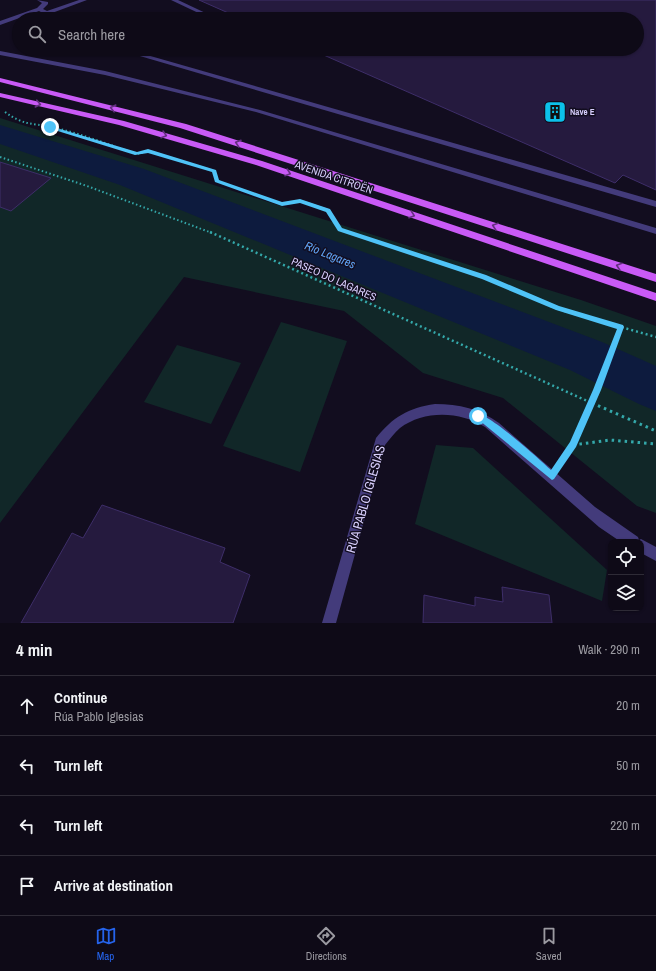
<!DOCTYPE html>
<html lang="en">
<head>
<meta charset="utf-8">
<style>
  :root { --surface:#0e0a17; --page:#1c1824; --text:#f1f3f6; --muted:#9b9aa1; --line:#2e2b36; --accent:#2563eb }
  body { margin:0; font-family:"Archivo Narrow",sans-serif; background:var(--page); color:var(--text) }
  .controls { position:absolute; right:12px; bottom:12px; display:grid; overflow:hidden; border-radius:8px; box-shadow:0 1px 3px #0004 }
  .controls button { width:36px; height:36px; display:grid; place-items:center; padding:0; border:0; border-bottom:1px solid var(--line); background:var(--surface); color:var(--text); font:20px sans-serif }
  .stop { position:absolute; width:12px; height:12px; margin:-9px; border:3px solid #4fc3f7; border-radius:50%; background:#fff }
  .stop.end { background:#4fc3f7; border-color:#fff; box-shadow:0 1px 4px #0008 }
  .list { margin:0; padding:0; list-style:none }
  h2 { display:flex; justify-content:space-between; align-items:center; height:52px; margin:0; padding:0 16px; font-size:17px }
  h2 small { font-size:13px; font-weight:400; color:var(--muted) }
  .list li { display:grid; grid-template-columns:26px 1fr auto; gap:12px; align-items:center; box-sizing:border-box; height:60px; padding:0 16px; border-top:1px solid var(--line) }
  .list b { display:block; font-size:15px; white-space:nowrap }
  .list p { margin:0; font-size:13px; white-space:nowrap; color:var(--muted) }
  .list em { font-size:13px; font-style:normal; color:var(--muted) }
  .icon { flex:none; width:22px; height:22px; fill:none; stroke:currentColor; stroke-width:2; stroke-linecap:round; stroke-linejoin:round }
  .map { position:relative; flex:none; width:656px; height:623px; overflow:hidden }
  .search { position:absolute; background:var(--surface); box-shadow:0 1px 3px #0004; left:12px; right:12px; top:12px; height:44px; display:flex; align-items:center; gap:10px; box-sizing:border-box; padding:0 14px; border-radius:22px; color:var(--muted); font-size:15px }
  .sheet { height:292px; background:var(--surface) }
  nav { display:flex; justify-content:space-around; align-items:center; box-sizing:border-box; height:56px; border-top:1px solid var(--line); background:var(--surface); font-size:11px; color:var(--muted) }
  nav a { display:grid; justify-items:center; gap:2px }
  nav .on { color:var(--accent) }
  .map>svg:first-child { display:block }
  .green { fill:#112728 }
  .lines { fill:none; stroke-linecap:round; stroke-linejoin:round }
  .river { fill:#0d1b3e; fill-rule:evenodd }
  .building { fill:#251a3e; stroke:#3e2e69 }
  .path-far2 { stroke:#34a8aa; stroke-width:2; stroke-dasharray:1.5 2.5; stroke-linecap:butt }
  .path-far1 { stroke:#34a8aa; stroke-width:2.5; stroke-dasharray:2 3; stroke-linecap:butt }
  .path { stroke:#34a8aa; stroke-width:3; stroke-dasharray:2.5 4; stroke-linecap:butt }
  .lane { fill:#433b7b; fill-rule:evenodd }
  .street { fill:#433b7b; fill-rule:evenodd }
  .primary { fill:#c95af6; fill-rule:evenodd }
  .oneway { stroke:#643080 }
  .route { fill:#4fc3f7 }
  .labels { text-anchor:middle; stroke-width:3; stroke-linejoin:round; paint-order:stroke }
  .far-poi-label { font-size:9px; font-weight:bold; fill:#d7cefc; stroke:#120d1f; text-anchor:start }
  .street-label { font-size:11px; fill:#d7cefc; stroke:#120d1f }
  .water-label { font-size:12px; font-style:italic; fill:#61a5f7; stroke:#120d1f }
  .near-street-label { font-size:13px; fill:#d7cefc; stroke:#120d1f }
</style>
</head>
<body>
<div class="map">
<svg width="656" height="623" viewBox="0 0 656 623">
  <rect width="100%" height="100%" fill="#120d1f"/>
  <!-- green -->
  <g class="green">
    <path d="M0 118 581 300 656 326V513L637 506 503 398 423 373 344 311 184 277 0 523Z"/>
    <path d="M281 322 347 341 300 472 223 446Z"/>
    <path d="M177 345 241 363 211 424 144 402Z"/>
    <path d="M436 445 473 448 607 570 602 601 415 524Z"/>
  </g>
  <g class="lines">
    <!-- river -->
    <path class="river" d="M0 125 144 169 602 342 656 366V411L639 404 570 370 120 185 0 144Z"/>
  </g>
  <!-- building -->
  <g class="building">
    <path d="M199 0H656V190L623 175 615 183 310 49H637V19H242Z"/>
    <path d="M0 162 51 178 11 211 0 207Z"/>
    <path d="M102 505 225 548 220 562 250 575 233 623H21L72 533 83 538Z"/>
    <path d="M502 587 549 595 552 623H423L424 595 475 606V597L503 602Z"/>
  </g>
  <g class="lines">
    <!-- path-far2 -->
    <g class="path-far2">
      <path d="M5 112C23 125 31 123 51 127 80 133 109 145 137 154L148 151 214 171 217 181 282 204 300 201 328 210 340 230 351 233"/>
      <path d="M0 157 87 186 212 233"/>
    </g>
    <!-- path-far1 -->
    <g class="path-far1">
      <path d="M210 232 594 404"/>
      <path d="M348 232 484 277 558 309 656 337"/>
      <path d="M592 404 621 327"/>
    </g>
    <!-- path -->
    <g class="path">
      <path d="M592 403 656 431"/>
      <path d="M573 445 610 440 656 444"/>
      <path d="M561 461 580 430 592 403"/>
    </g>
    <!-- lane -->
    <g class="lane">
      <path d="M37 0 48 2V4L43 9 47 11 79 0H87L52 13 61 19H54L39 11 0 25V21L37 8 42 3Z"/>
      <path d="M171 0H178L214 17 209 18Z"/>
      <path d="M116 49H126L656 201V207Z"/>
      <path d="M0 51 105 71 260 110 656 228V234L256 112 105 75 0 55Z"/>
    </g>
    <!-- street -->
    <path class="street" d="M435 404C459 404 480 409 499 423L595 507 638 537 639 540 641 539 656 547V561L641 553V542H621L599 527 485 427C460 411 424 410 400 428 394 433 390 439 385 445L336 623H322L376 438C393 417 408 408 435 404Z"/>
    <!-- primary -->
    <g class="primary">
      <path d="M0 78 186 124 656 274V282L180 128 0 82Z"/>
      <path d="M0 93 124 121 262 161 656 293V301L256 165 119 125 0 97Z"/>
    </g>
  </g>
  <!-- one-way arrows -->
  <defs><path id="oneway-chevron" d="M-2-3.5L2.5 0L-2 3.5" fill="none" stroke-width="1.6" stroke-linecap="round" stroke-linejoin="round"/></defs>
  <g class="oneway">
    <use href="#oneway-chevron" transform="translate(38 104) rotate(13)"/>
    <use href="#oneway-chevron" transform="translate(113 108) rotate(-166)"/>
    <use href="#oneway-chevron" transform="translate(164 135) rotate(16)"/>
    <use href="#oneway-chevron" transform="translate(238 143) rotate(-162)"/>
    <use href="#oneway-chevron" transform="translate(288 173) rotate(19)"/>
    <use href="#oneway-chevron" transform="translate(412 215) rotate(19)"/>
    <use href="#oneway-chevron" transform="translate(495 226) rotate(-162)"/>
    <use href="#oneway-chevron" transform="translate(619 266) rotate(-162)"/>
  </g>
  <!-- route -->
  <path class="route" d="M50 126 137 152 148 149 216 170 219 180 282 202 300 199 330 209 342 228 486 275 559 306 623 325 624 327 601 390 576 447 554 479 552 480 474 416 475 414C486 410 540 460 551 470L570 442 593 390 617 329 556 310 482 279 338 231 326 212 300 203 282 206 215 182 212 172 148 153 135 155 48 128Z"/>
  <!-- icons -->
  <defs>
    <g id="building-square" transform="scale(1.15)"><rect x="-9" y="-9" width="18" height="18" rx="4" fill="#0cc1ea" stroke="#120d1f"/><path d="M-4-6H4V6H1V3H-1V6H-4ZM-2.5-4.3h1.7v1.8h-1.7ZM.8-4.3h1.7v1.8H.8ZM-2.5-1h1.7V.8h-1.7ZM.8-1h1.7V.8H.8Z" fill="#111"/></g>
  </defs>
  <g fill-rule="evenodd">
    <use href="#building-square" x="555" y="112"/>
  </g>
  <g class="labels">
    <!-- far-poi labels -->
    <g class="far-poi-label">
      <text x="570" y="115">Nave E</text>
    </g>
    <!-- street labels -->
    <g class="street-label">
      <text transform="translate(334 177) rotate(19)" y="4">AVENIDA CITROËN</text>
      <text transform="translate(334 279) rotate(24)" y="4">PASEO DO LAGARES</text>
    </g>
    <!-- water labels -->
    <g class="water-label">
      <text transform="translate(330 255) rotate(22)" y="4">Río Lagares</text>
    </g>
    <!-- near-street labels -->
    <g class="near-street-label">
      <text transform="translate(365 499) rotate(-74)" y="5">RÚA PABLO IGLESIAS</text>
    </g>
  </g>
</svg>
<div class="controls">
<button><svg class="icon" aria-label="locate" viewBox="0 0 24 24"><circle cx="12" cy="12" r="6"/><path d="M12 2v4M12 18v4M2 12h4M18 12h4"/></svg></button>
<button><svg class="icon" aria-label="layers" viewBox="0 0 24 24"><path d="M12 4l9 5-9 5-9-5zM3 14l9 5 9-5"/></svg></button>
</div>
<div class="stop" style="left:478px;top:416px"></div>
<div class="stop end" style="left:50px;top:127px"></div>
<div class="search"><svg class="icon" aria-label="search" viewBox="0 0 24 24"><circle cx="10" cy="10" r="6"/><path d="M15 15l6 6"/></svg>Search here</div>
</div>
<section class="sheet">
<h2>4 min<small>Walk · 290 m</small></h2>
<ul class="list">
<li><svg class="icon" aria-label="ahead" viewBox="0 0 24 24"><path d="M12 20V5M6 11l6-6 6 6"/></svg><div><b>Continue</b><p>Rúa Pablo Iglesias</p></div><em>20 m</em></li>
<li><svg class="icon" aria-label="left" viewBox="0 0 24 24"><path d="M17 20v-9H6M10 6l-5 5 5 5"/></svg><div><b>Turn left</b></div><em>50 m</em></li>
<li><svg class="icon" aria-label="left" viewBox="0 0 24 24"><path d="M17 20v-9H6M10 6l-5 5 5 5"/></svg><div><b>Turn left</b></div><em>220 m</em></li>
<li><svg class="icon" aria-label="arrive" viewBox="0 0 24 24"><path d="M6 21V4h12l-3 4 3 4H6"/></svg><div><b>Arrive at destination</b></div></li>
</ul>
</section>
<nav>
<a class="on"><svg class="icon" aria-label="map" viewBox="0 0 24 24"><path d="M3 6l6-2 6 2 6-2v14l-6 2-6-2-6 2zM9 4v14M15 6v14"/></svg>Map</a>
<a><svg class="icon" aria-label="directions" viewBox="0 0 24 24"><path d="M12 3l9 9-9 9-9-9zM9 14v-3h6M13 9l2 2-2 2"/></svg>Directions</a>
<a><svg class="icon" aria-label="saved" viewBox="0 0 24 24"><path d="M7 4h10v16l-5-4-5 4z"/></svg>Saved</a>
</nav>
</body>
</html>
